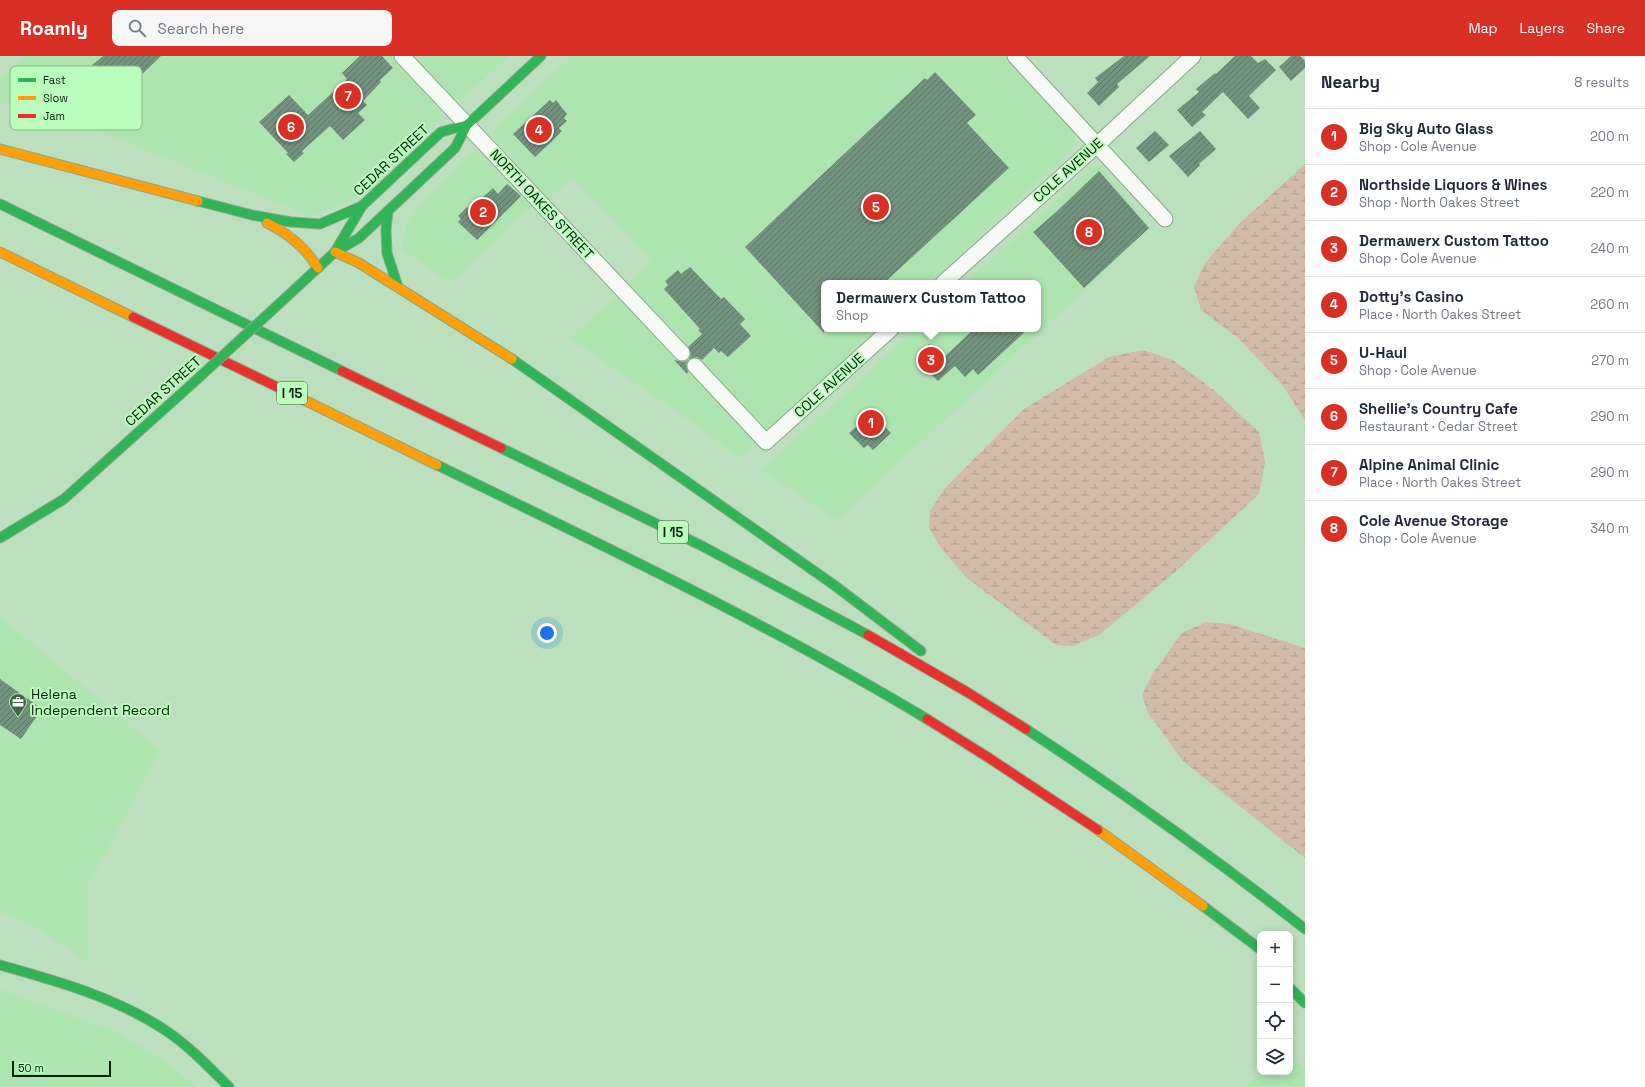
<!DOCTYPE html>
<html lang="en">
<head>
<meta charset="utf-8">
<style>
  :root { --surface:#fff; --page:#f6f6f7; --text:#1f2937; --muted:#747a83; --line:#e0e1e3; --accent:#d93025 }
  body { margin:0; font-family:"Space Grotesk",sans-serif; background:var(--page); color:var(--text) }
  .controls { position:absolute; right:12px; bottom:12px; display:grid; overflow:hidden; border-radius:8px; box-shadow:0 2px 10px #0003 }
  .controls button { width:36px; height:36px; display:grid; place-items:center; padding:0; border:0; border-bottom:1px solid var(--line); background:var(--surface); color:var(--text); font:20px sans-serif }
  .scale { position:absolute; left:12px; bottom:10px; width:99px; box-sizing:border-box; padding-left:4px; border:2px solid #08220b; border-top:0; font-size:11px; line-height:14px; white-space:nowrap; color:#08220b; -webkit-text-stroke:3px #bafcbc; paint-order:stroke }
  .you { position:absolute; left:547px; top:577px; width:14px; height:14px; margin:-10px; border:3px solid #fff; border-radius:50%; background:#1a73e8; box-shadow:0 0 0 6px #1a73e833 }
  .badge { display:grid; place-items:center; width:26px; height:26px; border-radius:50%; background:var(--accent); color:#fff; font-size:13px; font-weight:700 }
  .pin { position:absolute; translate:-50% -50%; border:2px solid #fff; box-shadow:0 1px 4px #0006 }
  .popup { position:absolute; left:821px; top:224px; width:220px; height:52px; box-sizing:border-box; display:grid; place-content:center; border-radius:8px; background:var(--surface); filter:drop-shadow(0 1px 3px #0005); font-size:13px; white-space:nowrap; color:var(--muted) }
  .popup b { font-size:15px; color:var(--text) }
  .popup::after { content:''; position:absolute; left:50%; top:100%; margin-left:-8px; border:8px solid transparent; border-top-color:var(--surface) }
  .list { margin:0; padding:0; list-style:none }
  h2 { display:flex; justify-content:space-between; align-items:center; height:52px; margin:0; padding:0 16px; font-size:17px }
  h2 small { font-size:13px; font-weight:400; color:var(--muted) }
  .list li { display:grid; grid-template-columns:26px 1fr auto; gap:12px; align-items:center; box-sizing:border-box; height:56px; padding:0 16px; border-top:1px solid var(--line) }
  .list b { display:block; font-size:15px; white-space:nowrap }
  .list p { margin:0; font-size:13px; white-space:nowrap; color:var(--muted) }
  .list em { font-size:13px; font-style:normal; color:var(--muted) }
  .icon { flex:none; width:22px; height:22px; fill:none; stroke:currentColor; stroke-width:2; stroke-linecap:round; stroke-linejoin:round }
  .map { position:relative; flex:none; width:1305px; height:1031px; overflow:hidden }
  header { display:flex; align-items:center; gap:24px; box-sizing:border-box; height:56px; padding:0 20px; background:var(--accent); color:#fff }
  header strong { font-size:19px }
  nav { display:flex; gap:22px; margin-inline-start:auto; font-size:14px }
  .search { width:280px; height:36px; background:var(--page); display:flex; align-items:center; gap:10px; box-sizing:border-box; padding:0 14px; border-radius:8px; color:var(--muted); font-size:15px }
  main { display:flex }
  aside { flex:1; background:var(--surface) }
  .map>svg:first-child { display:block }
  .built { fill:#aee4b0 }
  .wetland { fill:url(#wetland-marsh) }
  .building { fill:url(#building-hatch) }
  .lines { fill:none; stroke-linecap:round; stroke-linejoin:round }
  .street-casing { stroke:#8ba68c; stroke-width:17 }
  .fast-casing { stroke:#8ba68c; stroke-width:11 }
  .slow-casing { stroke:#8ba68c; stroke-width:11 }
  .jam-casing { stroke:#8ba68c; stroke-width:11 }
  .street { stroke:#f5faf5; stroke-width:15 }
  .fast { stroke:#30b455; stroke-width:9 }
  .slow { stroke:#ff9f0a; stroke-width:9 }
  .jam { stroke:#e5322d; stroke-width:9 }
  .fast-bridge-casing { stroke:#8ba68c; stroke-width:11; stroke-linecap:butt }
  .fast-bridge { stroke:#30b455; stroke-width:9 }
  .labels { text-anchor:middle; stroke-width:4; stroke-linejoin:round; paint-order:stroke }
  .shield { fill:#bafcbc; stroke:#3d6340; stroke-width:1 }
  .shield-label { font-size:13px; font-weight:bold; fill:#08220b }
  .street-label { font-size:14px; fill:#08220b; stroke:#bafcbc }
  .poi-label { font-size:14px; fill:#08220b; stroke:#bafcbc; text-anchor:start }
  .key { fill:#bafcbc; stroke:#85bb87; stroke-width:1 }
  .key-label { font-size:11px; fill:#08220b }
</style>
</head>
<body>
<header>
<strong>Roamly</strong>
<div class="search"><svg class="icon" aria-label="search" viewBox="0 0 24 24"><circle cx="10" cy="10" r="6"/><path d="M15 15l6 6"/></svg>Search here</div>
<nav><a>Map</a><a>Layers</a><a>Share</a></nav>
</header>
<main>
<div class="map">
<svg width="1305" height="1031" viewBox="0 0 1305 1031">
  <defs>
    <pattern id="wetland-marsh" width="20" height="14" patternUnits="userSpaceOnUse"><rect width="20" height="14" fill="#d2bba8"/><path d="M1 5h8M5 5V1M11 12h8M15 12V8" fill="none" stroke="#b3a08f"/></pattern>
    <pattern id="building-hatch" width="6" height="6" patternUnits="userSpaceOnUse"><rect width="6" height="6" fill="#74937e"/><path d="M-1 1l2-2M0 6l6-6M5 7l2-2" fill="none" stroke="#5d7865"/></pattern>
  </defs>
  <rect width="100%" height="100%" fill="#bcdfbd"/>
  <!-- built -->
  <g class="built">
    <path d="M25 0H391L440 53 442 59 437 66 352 143 311 160 81 68 0 46V22Z"/>
    <path d="M414 0H509L463 42 457 44 453 43Z"/>
    <path d="M573 0H1005L1075 76V84L1070 95 929 227H824V273H879L740 402 679 357 570 282 652 205 573 122 547 143 492 79 498 68Z"/>
    <path d="M475 94 483 99 533 149 450 227 402 193 403 182 408 166 424 143Z"/>
    <path d="M1098 110 1102 112 1151 172 837 464 761 414 916 273H1038V227H966L1093 111Z"/>
    <path d="M0 561 160 695 87 831 89 906 40 874 0 855Z"/>
    <path d="M0 933 113 975 162 1003 196 1031H0Z"/>
    <path d="M1290 1000 1305 1013V1031H1245L1261 1016H1290Z"/>
  </g>
  <!-- wetland -->
  <g class="wetland">
    <path d="M1305 108V364L1281 327 1238 282 1201 254 1194 231 1205 207 1239 168Z"/>
    <path d="M1143 294 1173 304 1215 335 1259 376 1265 406 1259 438 1174 517 1099 579 1073 590 1056 589 967 522 941 492 929 472 930 455 945 432 1024 353 1109 301Z"/>
    <path d="M1206 566 1230 568 1305 592V802L1183 705 1148 657 1142 639 1153 617 1182 577Z"/>
  </g>
  <!-- building -->
  <g class="building">
    <path d="M103 0H161L135 25 133 24 117 39 114 36 110 39 90 18 94 14 90 11Z"/>
    <path d="M360 0H382L393 12 380 24 381 26 363 45 367 49 358 57 365 64 343 84 330 70 302 95 304 97 294 106 286 98 288 97 259 66 289 39 308 59 347 23 342 17Z"/>
    <path d="M1124 0H1150L1117 28 1119 31 1099 50 1087 37 1098 26 1095 22Z"/>
    <path d="M1235 0H1251L1258 7 1265 3 1276 14 1249 40 1260 52 1248 63 1223 36 1202 56 1206 59 1192 71 1177 54 1199 36 1196 33 1215 17 1216 18Z"/>
    <path d="M1291 0H1300L1305 5V12L1291 25 1279 11Z"/>
    <path d="M935 16 976 59 967 67 1009 112 884 227H824V277L745 191 925 22 927 24Z"/>
    <path d="M550 44 553 47 556 44 567 58 564 62 567 65 559 72 562 75 535 101 513 78Z"/>
    <path d="M1155 75 1169 89 1149 106 1136 92Z"/>
    <path d="M1200 75 1216 93 1199 108 1200 109 1188 121 1169 100Z"/>
    <path d="M1099 115 1149 172 1084 232 1033 176 1055 157Z"/>
    <path d="M507 128 521 140 477 184 458 166 461 163 458 160 467 151 470 153 493 132 498 138Z"/>
    <path d="M690 211 721 243 724 241 745 263 740 268 751 280 728 301 721 295 719 297 714 292 702 304 697 301 689 303 686 308 688 316 687 318 674 304 684 306 688 304 691 299 688 291 702 278 698 274 700 273 664 233 668 229 665 225 678 214 681 218Z"/>
    <path d="M974 273H1028L978 319 973 313 965 321 955 310 938 325 920 308 921 307 916 301 929 288 942 303Z"/>
    <path d="M872 357 891 377 873 394 868 389 864 392 849 377Z"/>
    <path d="M0 623 42 653 21 683 0 669Z"/>
  </g>
  <g class="lines">
    <!-- street casing -->
    <g class="street-casing">
      <g id="street">
        <path d="M402 0 682 297"/>
        <path d="M1015 0 1165 163"/>
        <path d="M943 227 1097 89 1193 0"/>
        <path d="M695 310 766 386 891 273"/>
      </g>
    </g>
    <!-- fast casing -->
    <g class="fast-casing">
      <g id="fast">
        <path d="M198 145 252 159 291 166 320 168 362 150"/>
        <path d="M0 148 342 315"/>
        <path d="M388 155 386 174 387 197 398 231"/>
        <path d="M336 194 362 150 441 76 467 69"/>
        <path d="M281 246 335 196 359 182 455 92 467 69 541 0"/>
        <path d="M512 303 834 529 921 595"/>
        <path d="M501 392 702 490 868 579"/>
        <path d="M437 409C602 489 769 568 927 663"/>
        <path d="M0 482 64 443 193 327"/>
        <path d="M1026 673C1122 736 1215 802 1305 873"/>
        <path d="M1203 850 1260 893"/>
        <path d="M0 909C57 925 115 941 165 974 189 990 209 1011 229 1031"/>
        <path d="M1290 932 1305 947"/>
      </g>
    </g>
    <!-- slow casing -->
    <g class="slow-casing">
      <g id="slow">
        <path d="M0 93 198 145"/>
        <path d="M267 167C289 178 305 191 318 212"/>
        <path d="M0 196 133 261"/>
        <path d="M335 196 359 207 512 303"/>
        <path d="M302 343 437 409"/>
        <path d="M1098 774 1203 850"/>
      </g>
    </g>
    <!-- jam casing -->
    <g class="jam-casing">
      <g id="jam">
        <path d="M133 261 302 343"/>
        <path d="M342 315 501 392"/>
        <path d="M868 579 967 636 1026 673"/>
        <path d="M927 663 989 702 1098 774"/>
      </g>
    </g>
    <!-- street -->
    <use href="#street" class="street"/>
    <!-- fast -->
    <use href="#fast" class="fast"/>
    <!-- slow -->
    <use href="#slow" class="slow"/>
    <!-- jam -->
    <use href="#jam" class="jam"/>
    <!-- fast-bridge casing -->
    <g class="fast-bridge-casing">
      <path id="fast-bridge" d="M193 327 281 246"/>
    </g>
    <!-- fast-bridge -->
    <use href="#fast-bridge" class="fast-bridge"/>
  </g>
  <!-- icons -->
  <defs>
    <g id="office-pin" transform="scale(0.9)"><path d="M0 17L-7.5 6A9.5 9.5 0 1 1 7.5 6Z" fill="#476449" stroke="#bafcbc"/><path d="M-6-3h4V-5.5h4V-3h4V5H-6ZM-1-4.5V-3h2v-1.5ZM-6 0V1H6V0Z" fill="#fff"/></g>
  </defs>
  <g fill-rule="evenodd">
    <use href="#office-pin" x="18" y="646"/>
  </g>
  <g class="labels">
    <!-- shield labels -->
    <g class="shield">
      <rect x="277" y="326" width="30" height="22" rx="3"/>
      <rect x="658" y="465" width="30" height="22" rx="3"/>
    </g>
    <g class="shield-label">
      <text x="292" y="342">I 15</text>
      <text x="673" y="481">I 15</text>
    </g>
    <!-- street labels -->
    <g class="street-label">
      <text transform="translate(391 104) rotate(-43)" y="5">CEDAR STREET</text>
      <text transform="translate(1068 114) rotate(-42)" y="5">COLE AVENUE</text>
      <text transform="translate(542 148) rotate(47)" y="5">NORTH OAKES STREET</text>
      <text transform="translate(829 329) rotate(-42)" y="5">COLE AVENUE</text>
      <text transform="translate(163 335) rotate(-42)" y="5">CEDAR STREET</text>
    </g>
    <!-- poi labels -->
    <g class="poi-label">
      <text x="31" y="643">Helena<tspan x="31" dy="16">Independent Record</tspan></text>
    </g>
  </g>
  <!-- legend -->
  <rect x="10" y="10" width="132" height="64" rx="6" class="key"/>
  <rect x="18" y="22" width="18" height="4" fill="#30b455"/>
  <rect x="18" y="40" width="18" height="4" fill="#ff9f0a"/>
  <rect x="18" y="58" width="18" height="4" fill="#e5322d"/>
  <g class="key-label">
    <text x="43" y="28">Fast</text>
    <text x="43" y="46">Slow</text>
    <text x="43" y="64">Jam</text>
  </g>
</svg>
<div class="controls">
<button>+</button>
<button>−</button>
<button><svg class="icon" aria-label="locate" viewBox="0 0 24 24"><circle cx="12" cy="12" r="6"/><path d="M12 2v4M12 18v4M2 12h4M18 12h4"/></svg></button>
<button><svg class="icon" aria-label="layers" viewBox="0 0 24 24"><path d="M12 4l9 5-9 5-9-5zM3 14l9 5 9-5"/></svg></button>
</div>
<div class="scale">50 m</div>
<div class="you"></div>
<div class="pin badge" style="left:871px;top:367px">1</div>
<div class="pin badge" style="left:483px;top:156px">2</div>
<div class="pin badge" style="left:931px;top:304px">3</div>
<div class="popup"><b>Dermawerx Custom Tattoo</b>Shop</div>
<div class="pin badge" style="left:539px;top:74px">4</div>
<div class="pin badge" style="left:876px;top:151px">5</div>
<div class="pin badge" style="left:291px;top:71px">6</div>
<div class="pin badge" style="left:348px;top:40px">7</div>
<div class="pin badge" style="left:1089px;top:176px">8</div>
</div>
<aside>
<h2>Nearby<small>8 results</small></h2>
<ul class="list">
<li><span class="badge">1</span><div><b>Big Sky Auto Glass</b><p>Shop · Cole Avenue</p></div><em>200 m</em></li>
<li><span class="badge">2</span><div><b>Northside Liquors &amp; Wines</b><p>Shop · North Oakes Street</p></div><em>220 m</em></li>
<li><span class="badge">3</span><div><b>Dermawerx Custom Tattoo</b><p>Shop · Cole Avenue</p></div><em>240 m</em></li>
<li><span class="badge">4</span><div><b>Dotty's Casino</b><p>Place · North Oakes Street</p></div><em>260 m</em></li>
<li><span class="badge">5</span><div><b>U-Haul</b><p>Shop · Cole Avenue</p></div><em>270 m</em></li>
<li><span class="badge">6</span><div><b>Shellie's Country Cafe</b><p>Restaurant · Cedar Street</p></div><em>290 m</em></li>
<li><span class="badge">7</span><div><b>Alpine Animal Clinic</b><p>Place · North Oakes Street</p></div><em>290 m</em></li>
<li><span class="badge">8</span><div><b>Cole Avenue Storage</b><p>Shop · Cole Avenue</p></div><em>340 m</em></li>
</ul>
</aside>
</main>
</body>
</html>
